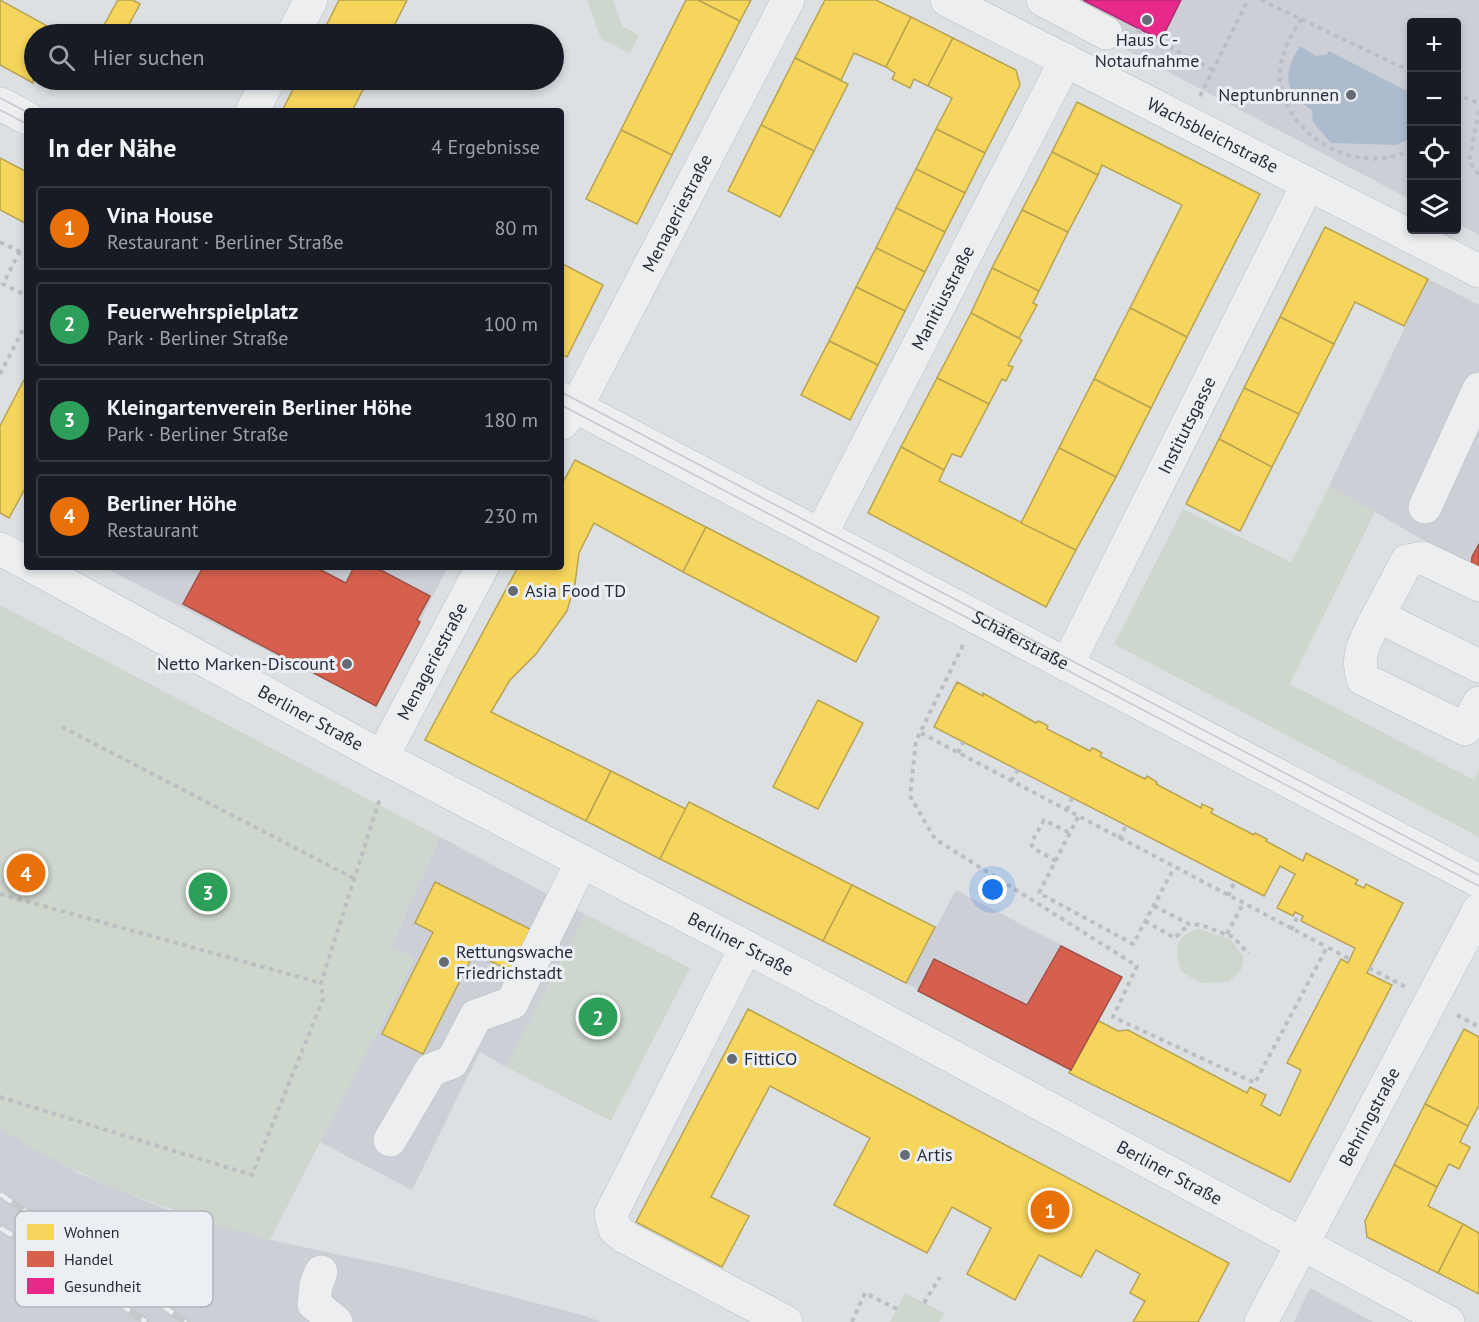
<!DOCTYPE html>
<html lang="de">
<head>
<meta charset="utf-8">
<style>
  :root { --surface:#171b24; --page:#20242c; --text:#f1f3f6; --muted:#9ea1a6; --line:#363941; --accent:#0f766e }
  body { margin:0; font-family:"PT Sans",sans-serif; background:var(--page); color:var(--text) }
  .controls { position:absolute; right:18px; top:18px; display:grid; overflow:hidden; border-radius:6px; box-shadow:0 3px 9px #0003 }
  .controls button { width:54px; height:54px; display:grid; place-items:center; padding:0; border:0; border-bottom:2px solid var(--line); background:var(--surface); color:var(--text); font:30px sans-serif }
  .you { position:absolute; left:993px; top:890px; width:21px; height:21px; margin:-15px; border:4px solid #fff; border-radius:50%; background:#1a73e8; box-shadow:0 0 0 9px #1a73e833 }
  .badge { display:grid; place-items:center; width:39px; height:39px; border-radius:50%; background:var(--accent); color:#fff; font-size:20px; font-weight:700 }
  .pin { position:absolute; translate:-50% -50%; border:3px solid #fff; box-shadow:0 2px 6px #0006 }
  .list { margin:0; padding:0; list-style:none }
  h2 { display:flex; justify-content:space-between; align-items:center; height:78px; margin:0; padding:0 24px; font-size:26px }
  h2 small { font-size:20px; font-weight:400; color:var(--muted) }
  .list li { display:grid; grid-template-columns:39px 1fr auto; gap:18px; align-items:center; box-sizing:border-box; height:84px; margin:0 12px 12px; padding:0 12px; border:2px solid var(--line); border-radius:6px }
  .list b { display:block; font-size:22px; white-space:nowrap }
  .list p { margin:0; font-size:20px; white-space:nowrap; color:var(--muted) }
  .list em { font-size:20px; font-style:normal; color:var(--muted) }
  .icon { flex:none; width:33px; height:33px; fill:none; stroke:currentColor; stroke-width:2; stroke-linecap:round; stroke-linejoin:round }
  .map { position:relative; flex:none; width:1479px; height:1322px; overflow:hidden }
  .search { position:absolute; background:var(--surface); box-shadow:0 3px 9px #0003; left:24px; top:24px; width:540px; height:66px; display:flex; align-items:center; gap:15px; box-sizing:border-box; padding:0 21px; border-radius:33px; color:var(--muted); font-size:22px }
  .panel { position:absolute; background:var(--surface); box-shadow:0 3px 9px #0003; left:24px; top:108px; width:540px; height:462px; border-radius:6px }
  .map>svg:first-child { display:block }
  .built { fill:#cccfd6 }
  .green { fill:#ced7ce }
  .water { fill:#acbcce }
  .homes { fill:#f6d55c; stroke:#b8a352; stroke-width:1.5 }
  .shops { fill:#d6604d; stroke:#a15148; stroke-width:1.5 }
  .health { fill:#e7298a; stroke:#ad2a72; stroke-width:1.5 }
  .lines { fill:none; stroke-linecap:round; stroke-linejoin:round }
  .minor-casing { stroke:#bcbec1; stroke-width:34 }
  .path { stroke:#bdbec3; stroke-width:4; stroke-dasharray:4.5 4.5; stroke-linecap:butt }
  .minor { stroke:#edeef0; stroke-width:33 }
  .tram { stroke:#c6c8cb; stroke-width:1.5 }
  .rail-casing { stroke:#c6c8cb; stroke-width:7 }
  .rail { stroke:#ebeef3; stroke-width:4.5; stroke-dasharray:14; stroke-linecap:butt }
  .poi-dot { fill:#666c76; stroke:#ebeef3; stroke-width:2 }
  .labels { text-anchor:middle; stroke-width:6; stroke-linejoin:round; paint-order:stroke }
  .poi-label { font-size:18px; fill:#262d3b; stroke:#ebeef3; text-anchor:start }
  .street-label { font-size:18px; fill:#262d3b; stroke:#ebeef3 }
  .key { fill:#ebeef3; stroke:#b0b4bc; stroke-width:1.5 }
  .key-label { font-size:16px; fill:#262d3b }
</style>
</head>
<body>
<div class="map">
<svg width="1479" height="1322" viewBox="0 0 1479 1322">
  <rect width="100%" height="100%" fill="#dde0e3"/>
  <!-- built -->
  <g class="built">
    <path d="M1032 0H1479V235L1457 223 1456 22H1412L1411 200Z"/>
    <path d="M1428 279 1479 305V572L1329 486Z"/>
    <path d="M103 567H448L376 706Z"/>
    <path d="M440 837 585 914 506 1067 480 1052 412 1190 320 1142 414 959 391 947Z"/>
    <path d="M956 890 1122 977 1071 1070 906 983Z"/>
    <path d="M0 1128 78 1173 166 1209 270 1240 402 1268 582 1315 601 1322H0Z"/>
    <path d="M1310 1288 1373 1322H1294Z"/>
  </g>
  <!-- green -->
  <g class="green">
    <path d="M587 0H613L622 26 639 35 630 53 601 39Z"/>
    <path d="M1329 486 1375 512 1290 684 1474 780 1479 770V837L1114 644 1183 509 1291 562Z"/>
    <path d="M0 605 440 837 391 947 414 959 270 1240C175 1212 83 1183 0 1128Z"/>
    <path d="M585 914 690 968 611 1121 506 1067Z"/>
    <path d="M1199 929 1230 939 1244 957 1241 970 1229 982 1200 983 1181 971C1174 949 1174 935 1199 929Z"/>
    <path d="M905 1293 944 1313 939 1322H890Z"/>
  </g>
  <!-- water -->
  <path class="water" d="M1300 46 1316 56 1326 55 1329 51 1407 91 1411 105V138L1397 145 1331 143 1313 122 1312 110C1284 93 1282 73 1300 46Z"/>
  <!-- homes -->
  <g class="homes">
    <path d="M0 0 60 33 34 34 33 83 0 65Z"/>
    <path d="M118 0H133L140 4 124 34H99Z"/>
    <path d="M339 0H407L390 34H322Z"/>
    <path d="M686 0H698L740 21 672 155 621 130Z"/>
    <path d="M698 0H751L740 21Z"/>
    <path d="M825 0H876L911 17 886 67 854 53 841 80 795 58Z"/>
    <path d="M911 17 953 38 928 86 914 79 910 88 892 79 895 73 886 67Z"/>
    <path d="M953 38 1016 70 1020 85 985 153 936 129 952 98 928 86Z"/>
    <path d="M795 58 848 84 814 151 761 125Z"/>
    <path d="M298 80H368L352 111H282Z"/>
    <path d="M1077 102 1260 194 1187 337 1130 308 1182 205 1102 165 1098 175 1052 152Z"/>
    <path d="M761 125 814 151 780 217 728 191Z"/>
    <path d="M936 129 985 153 965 193 916 169Z"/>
    <path d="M621 130 672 155 637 224 586 199Z"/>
    <path d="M1052 152 1098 175 1068 232 1022 210Z"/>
    <path d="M0 158 27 172V224L0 210Z"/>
    <path d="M916 169 965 193 945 232 896 208Z"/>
    <path d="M896 208 945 232 925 272 876 248Z"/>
    <path d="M1022 210 1068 232 1039 291 992 268Z"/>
    <path d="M1325 227 1428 279 1404 326 1355 302 1334 344 1280 317Z"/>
    <path d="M876 248 925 272 905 311 856 287Z"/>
    <path d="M561 263 603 285 567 357 561 354Z"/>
    <path d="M992 268 1039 291 1033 303 1037 305 1019 338 971 313Z"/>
    <path d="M856 287 905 311 878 365 829 341Z"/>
    <path d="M1130 308 1187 337 1151 408 1094 379Z"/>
    <path d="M971 313 1022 340 1008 365 1013 367 1006 381 1002 379 989 404 937 378Z"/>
    <path d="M1280 317 1334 344 1299 414 1244 388Z"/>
    <path d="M829 341 878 365 850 420 801 395Z"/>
    <path d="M27 374V485L9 518 0 513V426Z"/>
    <path d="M937 378 989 404 961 457 952 454 944 470 901 447Z"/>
    <path d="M1094 379 1151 408 1116 477 1059 448Z"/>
    <path d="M1244 388 1299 414 1272 467 1219 439Z"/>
    <path d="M1219 439 1272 467 1240 531 1186 504Z"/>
    <path d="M901 447 944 470 939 481 1076 550 1046 607 868 513Z"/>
    <path d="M1059 448 1116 477 1076 550 1021 523Z"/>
    <path d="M575 460 706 527 683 572 594 523 579 553 575 584 567 611 536 654 510 680 491 712 611 771 586 821 425 740 518 567H561V486Z"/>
    <path d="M706 527 879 617 856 662 683 572Z"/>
    <path d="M957 682 983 696V693L1036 723 1038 721 1043 723 1048 726 1047 729 1090 751 1092 748 1097 750 1102 753 1100 756 1145 779 1147 776 1157 782 1156 784 1201 808 1202 804 1213 809 1211 813 1254 835 1255 833 1267 839 1266 841 1303 861 1306 853 1358 880 1355 884 1364 888 1366 884 1403 903 1367 973 1392 985 1290 1182 1069 1073 1097 1020 1118 1031 1128 1030 1247 1093 1250 1087 1266 1095 1261 1105 1280 1116 1301 1070 1287 1063 1341 959 1348 963 1355 948 1301 921 1303 916 1295 912 1293 916 1277 908 1295 874 1280 866 1264 896 934 727Z"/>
    <path d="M818 700 863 723 818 809 773 787Z"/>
    <path d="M611 771 686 809 660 859 586 821Z"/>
    <path d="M689 802 852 885 823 941 660 859Z"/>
    <path d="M435 882 532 930 511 971 474 953 423 1054 382 1034 433 932 415 923Z"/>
    <path d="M852 885 935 927 906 983 823 941Z"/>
    <path d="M748 1009 1229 1263 1198 1322H1133L1145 1301 1130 1293 1140 1274 1096 1250 1081 1277 1039 1255 1015 1300 967 1274 991 1228 952 1207 927 1253 834 1205 870 1138 770 1086 711 1197 749 1216 722 1267 636 1222Z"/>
    <path d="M1464 1029 1479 1037V1105L1468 1126 1425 1104Z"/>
    <path d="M1425 1104 1468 1126 1460 1142 1470 1147 1459 1169 1449 1164 1437 1187 1394 1165Z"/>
    <path d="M1394 1165 1437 1187 1428 1206 1463 1224 1438 1273 1367 1237 1365 1221Z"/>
    <path d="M1463 1224 1479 1233V1294L1438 1273Z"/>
  </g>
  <!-- shops -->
  <g class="shops">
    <path d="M1479 544V572L1471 568 1472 557Z"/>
    <path d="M203 567H315L346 583 354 567H375L430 596 417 620 420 622 376 706 183 604Z"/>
    <path d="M1061 946 1122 977 1071 1070 918 991 934 959 1027 1005Z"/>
  </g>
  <!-- health -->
  <path class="health" d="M1083 0H1181L1161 40Z"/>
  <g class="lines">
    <!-- minor casing -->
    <g class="minor-casing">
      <g id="minor">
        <path id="s1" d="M947 0 1479 271"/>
        <path d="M1043 0 1106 33"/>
        <path d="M293 34 311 0"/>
        <path d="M0 104 27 118"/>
        <path d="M252 111 269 80"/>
        <path id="s2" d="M561 399 1479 881"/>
        <path id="s3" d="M562 423 579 402 788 0"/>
        <path d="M1425 507 1479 389"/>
        <path id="s4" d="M820 536 1066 60"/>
        <path d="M0 549 27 563"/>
        <path id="s5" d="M34 567 382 757 813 982 1448 1322"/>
        <path d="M1479 585 1423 558 1407 561 1378 616 1479 666"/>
        <path d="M1378 616C1367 638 1355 654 1363 679L1465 729 1479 703"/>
        <path id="s6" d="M1067 665 1308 184"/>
        <path id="s7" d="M382 757 482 567"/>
        <path d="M746 947 611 1214 615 1229 625 1237 786 1322"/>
        <path d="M390 1140 431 1070 452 1062 476 1016 512 1003 582 861"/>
        <path d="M321 1272 316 1285 314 1304 336 1322"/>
        <path id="s8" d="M1261 1322 1479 910"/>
      </g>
    </g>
    <!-- path -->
    <g class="path">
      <path d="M1261 0 1412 72"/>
      <path d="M1301 19C1291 36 1280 54 1280 74 1280 135 1359 179 1412 149"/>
      <path d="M1137 30 1213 70"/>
      <path d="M1456 93 1479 104"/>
      <path d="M1200 96 1248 0"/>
      <path d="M1479 111 1469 161 1479 176"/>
      <path d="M0 242 27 255"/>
      <path d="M20 251 3 284 27 296"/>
      <path d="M0 374 27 322"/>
      <path d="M963 645 916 741 910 796 935 839 1137 966 1113 1017 1255 1083 1327 947 1350 959"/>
      <path d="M62 727 355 879"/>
      <path d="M921 733 1327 947"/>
      <path d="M958 753 963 742"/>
      <path d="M1011 781 1018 770"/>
      <path d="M1067 810 1072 798"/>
      <path d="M1078 817 1039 893 1133 944 1174 868"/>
      <path d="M1119 839 1126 826"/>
      <path d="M1056 861 1033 848 1031 843 1044 820 1070 833"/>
      <path d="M0 894 321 983"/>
      <path d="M1228 896 1235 881"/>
      <path d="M1154 906 1189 924 1201 925 1233 937 1249 954"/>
      <path d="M1145 921 1175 938 1189 924"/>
      <path d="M1291 930 1299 914"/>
      <path d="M1227 934 1243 904"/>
      <path d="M1369 968 1406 987"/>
      <path d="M1457 1015 1479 1027"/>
      <path d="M0 1097 252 1175 323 999 321 983 380 798"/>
      <path d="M924 1303 940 1277"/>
      <path d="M852 1322 865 1293 897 1309"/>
    </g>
    <!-- minor -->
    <use href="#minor" class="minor"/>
    <!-- tram -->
    <g class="tram">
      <path d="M0 98 27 112"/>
      <path d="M0 110 27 124"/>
      <path d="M561 392 1479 875"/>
      <path d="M561 405 1479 886"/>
    </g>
    <!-- rail casing -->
    <g class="rail-casing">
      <g id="rail">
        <path d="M0 1194 186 1322"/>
        <path d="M0 1228 69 1269 146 1322"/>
      </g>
    </g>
    <!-- rail -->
    <use href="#rail" class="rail"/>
  </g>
  <!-- markers -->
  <g class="poi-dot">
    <circle cx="1147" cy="20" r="6"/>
    <circle cx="1351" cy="95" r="6"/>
    <circle cx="513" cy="591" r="6"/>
    <circle cx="347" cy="664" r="6"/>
    <circle cx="444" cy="962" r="6"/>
    <circle cx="732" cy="1059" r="6"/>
    <circle cx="905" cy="1155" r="6"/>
  </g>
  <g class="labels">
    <!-- poi labels -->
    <g class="poi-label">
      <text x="1147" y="46" text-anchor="middle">Haus C -<tspan x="1147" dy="21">Notaufnahme</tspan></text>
      <text x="1339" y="101" text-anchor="end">Neptunbrunnen</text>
      <text x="525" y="597">Asia Food TD</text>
      <text x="335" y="670" text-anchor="end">Netto Marken-Discount</text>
      <text x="456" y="958">Rettungswache<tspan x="456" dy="21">Friedrichstadt</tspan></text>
      <text x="744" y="1065">FittiCO</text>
      <text x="917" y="1161">Artis</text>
    </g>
    <!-- street labels -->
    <g class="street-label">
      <text dy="6" stroke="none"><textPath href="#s1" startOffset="298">Wachsbleichstraße</textPath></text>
      <text dy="6" stroke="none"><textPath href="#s3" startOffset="240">Menageriestraße</textPath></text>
      <text dy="6" stroke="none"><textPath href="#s4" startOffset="268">Manitiusstraße</textPath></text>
      <text dy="6" stroke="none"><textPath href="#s6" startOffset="268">Institutsgasse</textPath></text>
      <text dy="6" stroke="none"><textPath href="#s2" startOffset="519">Schäferstraße</textPath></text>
      <text dy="6" stroke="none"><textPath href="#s7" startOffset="108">Menageriestraße</textPath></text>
      <text dy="6" stroke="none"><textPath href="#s5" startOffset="315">Berliner Straße</textPath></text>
      <text dy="6" stroke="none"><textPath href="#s5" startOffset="801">Berliner Straße</textPath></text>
      <text dy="6" stroke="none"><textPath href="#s8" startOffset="232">Behringstraße</textPath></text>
      <text dy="6" stroke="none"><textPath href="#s5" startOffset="1287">Berliner Straße</textPath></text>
    </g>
  </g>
  <!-- legend -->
  <rect x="15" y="1211" width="198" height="96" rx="9" class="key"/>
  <rect x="27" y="1224" width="27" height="16" fill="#f6d55c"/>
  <rect x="27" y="1251" width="27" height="16" fill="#d6604d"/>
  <rect x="27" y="1278" width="27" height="16" fill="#e7298a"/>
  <g class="key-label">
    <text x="64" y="1238">Wohnen</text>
    <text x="64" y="1265">Handel</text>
    <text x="64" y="1292">Gesundheit</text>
  </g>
</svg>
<div class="controls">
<button>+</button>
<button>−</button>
<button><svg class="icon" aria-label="locate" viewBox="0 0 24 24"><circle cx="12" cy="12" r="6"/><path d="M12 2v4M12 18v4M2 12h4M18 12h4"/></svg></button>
<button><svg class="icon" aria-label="layers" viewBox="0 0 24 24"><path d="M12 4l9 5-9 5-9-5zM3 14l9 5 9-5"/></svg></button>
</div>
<div class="you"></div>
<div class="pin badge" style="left:1050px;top:1210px;background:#e8710a">1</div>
<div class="pin badge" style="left:598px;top:1017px;background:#2e9e5b">2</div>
<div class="pin badge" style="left:208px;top:892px;background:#2e9e5b">3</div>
<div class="pin badge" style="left:26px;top:873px;background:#e8710a">4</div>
<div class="search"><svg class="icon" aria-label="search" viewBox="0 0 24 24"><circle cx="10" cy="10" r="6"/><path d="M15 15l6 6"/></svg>Hier suchen</div>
<section class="panel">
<h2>In der Nähe<small>4 Ergebnisse</small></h2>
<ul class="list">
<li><span class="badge" style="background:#e8710a">1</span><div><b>Vina House</b><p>Restaurant · Berliner Straße</p></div><em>80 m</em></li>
<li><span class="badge" style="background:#2e9e5b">2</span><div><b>Feuerwehrspielplatz</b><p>Park · Berliner Straße</p></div><em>100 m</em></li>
<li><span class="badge" style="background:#2e9e5b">3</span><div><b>Kleingartenverein Berliner Höhe</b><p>Park · Berliner Straße</p></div><em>180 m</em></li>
<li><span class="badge" style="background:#e8710a">4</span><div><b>Berliner Höhe</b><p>Restaurant</p></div><em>230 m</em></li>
</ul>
</section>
</div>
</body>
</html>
